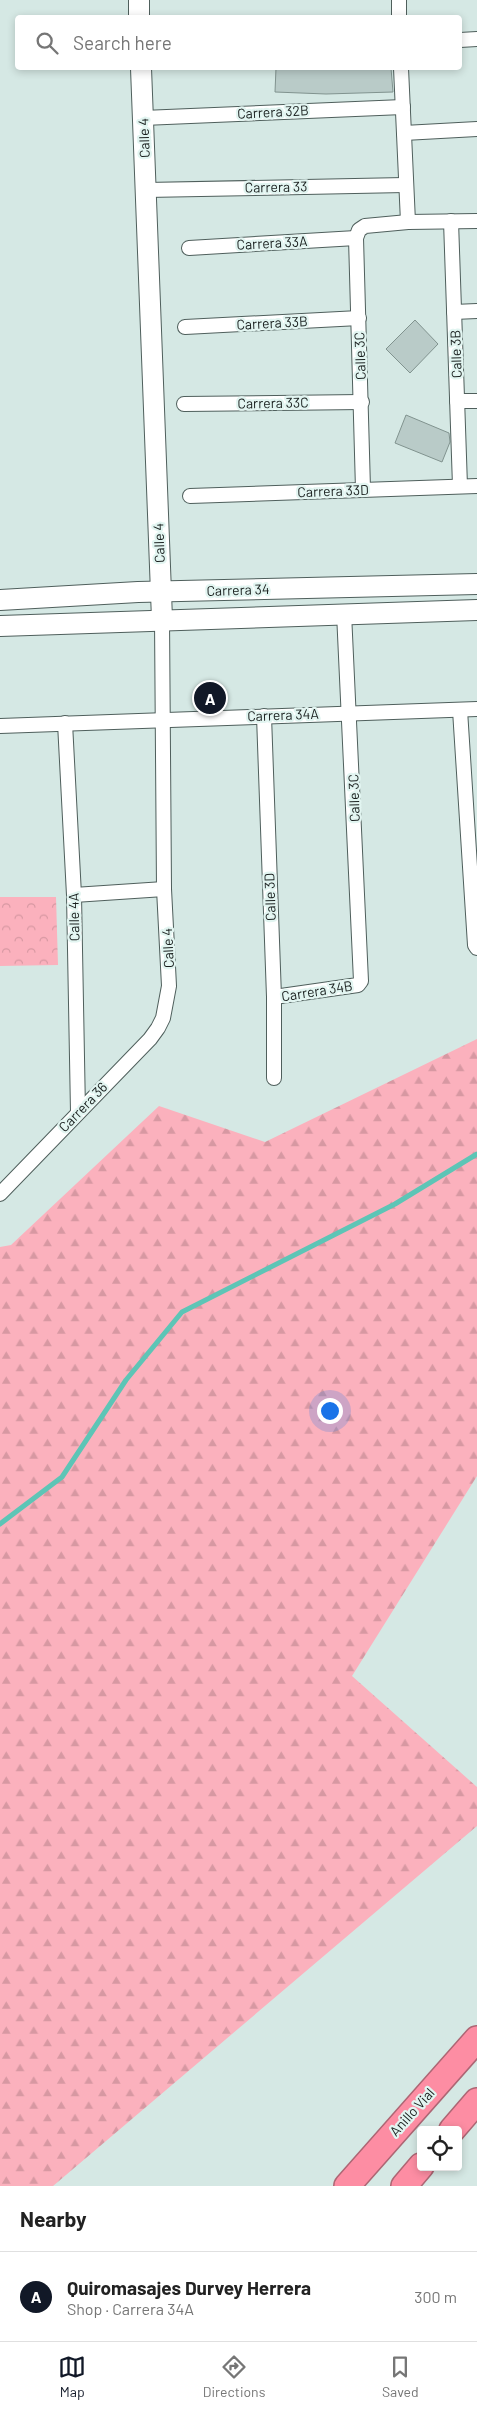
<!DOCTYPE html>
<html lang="en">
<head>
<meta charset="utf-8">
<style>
  :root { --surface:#fff; --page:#f6f6f6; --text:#222; --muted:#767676; --line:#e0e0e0; --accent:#111827 }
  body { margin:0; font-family:Barlow,sans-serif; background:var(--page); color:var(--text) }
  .controls { position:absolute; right:15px; bottom:15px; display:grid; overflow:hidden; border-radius:5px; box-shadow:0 2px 8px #0003 }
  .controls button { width:45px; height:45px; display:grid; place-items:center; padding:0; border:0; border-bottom:1px solid var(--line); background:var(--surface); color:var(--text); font:25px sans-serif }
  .you { position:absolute; left:329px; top:1410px; width:18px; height:18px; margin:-12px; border:4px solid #fff; border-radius:50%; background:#1a73e8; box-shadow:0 0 0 8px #1a73e833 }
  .badge { display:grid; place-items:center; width:32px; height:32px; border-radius:50%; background:var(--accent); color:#fff; font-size:16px; font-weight:700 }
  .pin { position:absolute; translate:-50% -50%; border:2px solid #fff; box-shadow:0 1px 5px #0006 }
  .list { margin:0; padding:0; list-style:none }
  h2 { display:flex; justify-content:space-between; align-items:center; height:65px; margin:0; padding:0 20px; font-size:21px }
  h2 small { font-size:16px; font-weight:400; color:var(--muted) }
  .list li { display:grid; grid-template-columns:32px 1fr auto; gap:15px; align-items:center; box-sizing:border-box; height:90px; padding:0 20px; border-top:1px solid var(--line) }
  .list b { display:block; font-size:19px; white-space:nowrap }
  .list p { margin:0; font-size:16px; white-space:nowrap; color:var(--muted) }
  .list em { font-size:16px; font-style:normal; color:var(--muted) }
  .icon { flex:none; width:28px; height:28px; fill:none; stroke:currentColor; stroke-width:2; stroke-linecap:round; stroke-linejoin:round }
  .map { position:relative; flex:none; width:477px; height:2186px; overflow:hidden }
  .search { position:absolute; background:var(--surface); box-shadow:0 2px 8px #0003; left:15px; right:15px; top:15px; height:55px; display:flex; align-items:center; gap:12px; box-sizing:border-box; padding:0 18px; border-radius:5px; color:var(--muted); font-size:19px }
  .sheet { height:155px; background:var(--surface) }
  nav { display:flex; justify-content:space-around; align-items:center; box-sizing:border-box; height:70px; border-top:1px solid var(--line); background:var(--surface); font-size:14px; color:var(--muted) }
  nav a { display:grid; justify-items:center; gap:2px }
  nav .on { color:var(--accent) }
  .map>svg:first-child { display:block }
  .forest { fill:url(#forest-firs) }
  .park { fill:url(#park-crowns) }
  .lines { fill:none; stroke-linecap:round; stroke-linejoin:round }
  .stream { stroke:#5dc5b6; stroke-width:5 }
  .building { fill:#b9cbc8; stroke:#81938f }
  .street-casing { stroke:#4f5f5c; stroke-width:16 }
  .secondary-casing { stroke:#4f5f5c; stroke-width:22 }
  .highway-casing { stroke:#ad6674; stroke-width:28 }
  .street { stroke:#fff; stroke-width:14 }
  .secondary { stroke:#fff; stroke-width:20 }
  .highway { stroke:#fd8da3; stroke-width:25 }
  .labels { text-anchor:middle; stroke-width:4.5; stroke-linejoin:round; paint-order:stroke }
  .street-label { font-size:14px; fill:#191f1e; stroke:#e2f5f1 }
</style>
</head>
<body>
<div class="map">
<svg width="477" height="2186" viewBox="0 0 477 2186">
  <defs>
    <pattern id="forest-firs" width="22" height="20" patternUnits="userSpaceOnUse" patternTransform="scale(1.25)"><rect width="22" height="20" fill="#fbb1bd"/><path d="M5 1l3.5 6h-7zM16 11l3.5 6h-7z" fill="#d798a2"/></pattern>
    <pattern id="park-crowns" width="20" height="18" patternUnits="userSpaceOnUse" patternTransform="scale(1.25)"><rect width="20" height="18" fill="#fbb1bd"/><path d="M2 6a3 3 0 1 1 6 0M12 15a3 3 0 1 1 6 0" fill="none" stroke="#d798a2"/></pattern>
  </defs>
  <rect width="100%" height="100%" fill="#d5e8e4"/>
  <!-- forest -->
  <path class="forest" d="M477 1039V1476L352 1676 477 1787V1826L53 2186H0V1247L11 1245 159 1106 265 1142Z"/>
  <!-- park -->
  <path class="park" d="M0 897H56L58 965 0 966Z"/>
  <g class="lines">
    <!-- stream -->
    <path class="stream" d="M0 1524 62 1477 126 1380 182 1312 395 1204 477 1154"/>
  </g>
  <!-- building -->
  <g class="building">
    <path d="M276 68H391L393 92 326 94 275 92Z"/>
    <path d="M415 320 438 344 410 373 386 349Z"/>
    <path d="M406 415 449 433 450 442 442 462 395 443Z"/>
  </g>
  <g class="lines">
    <!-- street casing -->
    <g class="street-casing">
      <g id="street">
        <path d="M399 0V18"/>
        <path d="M460 40 477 39"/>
        <path d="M401 68 408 222"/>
        <path d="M143 118 403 107"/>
        <path d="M404 133 477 129"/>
        <path d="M146 190 405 185"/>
        <path d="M451 221 460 486"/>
        <path d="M189 248 356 238"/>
        <path d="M454 312 477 311"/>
        <path d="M185 327 359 318"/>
        <path d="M457 401H477"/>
        <path d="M184 404 362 402"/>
        <path d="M363 489 356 238 359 230 365 226 408 222 477 221"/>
        <path d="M190 496 477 486"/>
        <path d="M460 710 475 945 477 948"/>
        <path d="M264 716 274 997V1078"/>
        <path d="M65 723 74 895 78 1112"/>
        <path d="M0 726 477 709"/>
        <path d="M74 895 164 889"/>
        <path d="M274 997 358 985 361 981 344 613"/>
        <path d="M0 1194 150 1039 158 1028 163 1018 169 986 164 889 162 619"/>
      </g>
    </g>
    <!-- secondary casing -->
    <g class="secondary-casing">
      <g id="secondary">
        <path d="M139 0V18"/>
        <path d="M141 68 162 619"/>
        <path d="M0 600 138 592 477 584"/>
        <path d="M0 626 477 610"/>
      </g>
    </g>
    <!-- highway casing -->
    <g class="highway-casing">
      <g id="highway">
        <path d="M452 2130 477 2101"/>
        <path d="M347 2186 477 2039"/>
        <path d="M404 2186 421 2166"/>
      </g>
    </g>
    <!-- street -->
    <use href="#street" class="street"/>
    <!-- secondary -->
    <use href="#secondary" class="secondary"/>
    <!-- highway -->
    <use href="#highway" class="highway"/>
  </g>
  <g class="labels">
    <!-- street labels -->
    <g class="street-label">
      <text transform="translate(273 112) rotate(-3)" y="5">Carrera 32B</text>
      <text transform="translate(144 138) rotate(-92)" y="5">Calle 4</text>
      <text transform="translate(276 187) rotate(-1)" y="5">Carrera 33</text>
      <text transform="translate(272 243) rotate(-3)" y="5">Carrera 33A</text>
      <text transform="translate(272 323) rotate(-3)" y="5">Carrera 33B</text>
      <text transform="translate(456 354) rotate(-92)" y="5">Calle 3B</text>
      <text transform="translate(360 356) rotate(-92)" y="5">Calle 3C</text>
      <text transform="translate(273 403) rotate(-1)" y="5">Carrera 33C</text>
      <text transform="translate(333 491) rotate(-2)" y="5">Carrera 33D</text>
      <text transform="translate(159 543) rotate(-92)" y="5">Calle 4</text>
      <text transform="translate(238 590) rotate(-2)" y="5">Carrera 34</text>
      <text transform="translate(283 715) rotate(-2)" y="5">Carrera 34A</text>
      <text transform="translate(354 798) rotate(-92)" y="5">Calle 3C</text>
      <text transform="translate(270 897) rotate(-92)" y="5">Calle 3D</text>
      <text transform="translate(74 917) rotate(-91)" y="5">Calle 4A</text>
      <text transform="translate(168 948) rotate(-93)" y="5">Calle 4</text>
      <text transform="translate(317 991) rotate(-9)" y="5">Carrera 34B</text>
      <text transform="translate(83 1107) rotate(-46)" y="5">Carrera 36</text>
      <text transform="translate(412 2112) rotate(-48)" y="5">Anillo Vial</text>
    </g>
  </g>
</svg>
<div class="controls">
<button><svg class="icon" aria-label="locate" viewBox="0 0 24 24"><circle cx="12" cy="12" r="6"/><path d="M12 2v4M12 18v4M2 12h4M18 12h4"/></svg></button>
</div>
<div class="you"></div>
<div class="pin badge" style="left:210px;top:698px">A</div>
<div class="search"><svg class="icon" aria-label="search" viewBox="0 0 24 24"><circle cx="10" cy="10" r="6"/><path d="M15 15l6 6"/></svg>Search here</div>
</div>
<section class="sheet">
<h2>Nearby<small></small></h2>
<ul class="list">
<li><span class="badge">A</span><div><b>Quiromasajes Durvey Herrera</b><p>Shop · Carrera 34A</p></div><em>300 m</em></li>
</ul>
</section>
<nav>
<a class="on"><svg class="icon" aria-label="map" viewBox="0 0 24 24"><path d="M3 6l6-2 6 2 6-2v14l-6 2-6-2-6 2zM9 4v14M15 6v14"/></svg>Map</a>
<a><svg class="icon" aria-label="directions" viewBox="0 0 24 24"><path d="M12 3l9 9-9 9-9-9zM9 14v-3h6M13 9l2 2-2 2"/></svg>Directions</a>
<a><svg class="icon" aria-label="saved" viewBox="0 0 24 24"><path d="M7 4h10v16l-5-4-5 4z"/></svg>Saved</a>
</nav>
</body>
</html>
